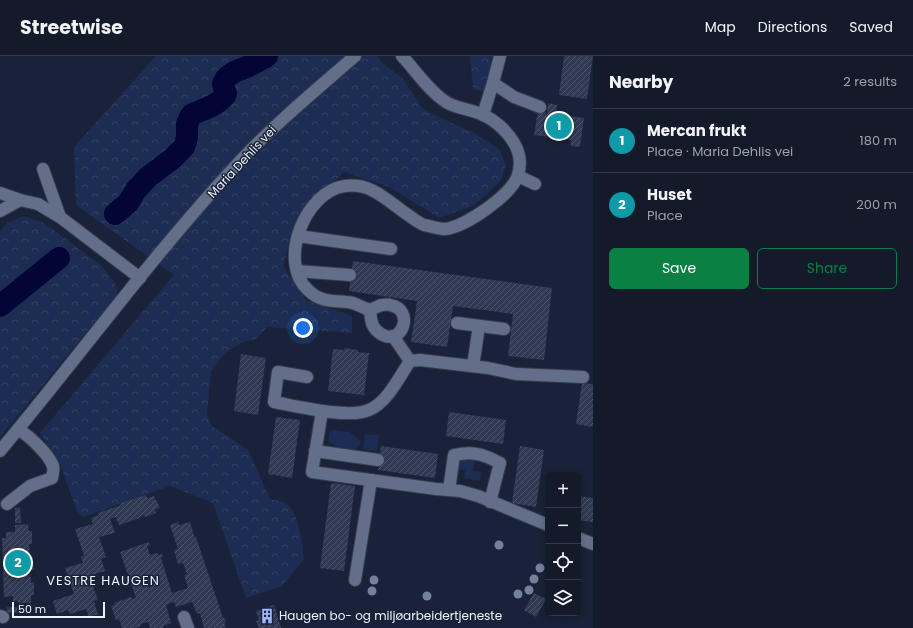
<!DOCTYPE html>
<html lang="en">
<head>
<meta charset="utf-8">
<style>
  :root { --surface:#131a2a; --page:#1c2332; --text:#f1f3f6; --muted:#9da1a8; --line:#323847; --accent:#0b8043 }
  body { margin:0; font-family:Poppins,sans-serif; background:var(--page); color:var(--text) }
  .controls { position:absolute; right:12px; bottom:12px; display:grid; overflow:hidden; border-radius:6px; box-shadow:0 2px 6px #0003 }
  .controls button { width:36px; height:36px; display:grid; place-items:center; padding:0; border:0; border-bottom:1px solid var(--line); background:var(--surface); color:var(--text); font:20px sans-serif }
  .scale { position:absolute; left:12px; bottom:10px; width:93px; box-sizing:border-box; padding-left:4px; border:2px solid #ebf1fd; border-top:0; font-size:11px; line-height:14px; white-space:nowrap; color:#ebf1fd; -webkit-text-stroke:3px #192238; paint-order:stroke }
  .you { position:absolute; left:303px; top:272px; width:14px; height:14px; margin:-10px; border:3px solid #fff; border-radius:50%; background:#1a73e8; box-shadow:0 0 0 6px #1a73e833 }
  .badge { display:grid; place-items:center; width:26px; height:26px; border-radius:50%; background:var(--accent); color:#fff; font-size:13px; font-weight:700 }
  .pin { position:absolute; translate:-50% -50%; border:2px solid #fff; box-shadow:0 1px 4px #0006 }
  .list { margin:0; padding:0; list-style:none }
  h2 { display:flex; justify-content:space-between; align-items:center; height:52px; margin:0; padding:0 16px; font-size:17px }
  h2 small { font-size:13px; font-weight:400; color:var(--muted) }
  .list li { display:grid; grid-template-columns:26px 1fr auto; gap:12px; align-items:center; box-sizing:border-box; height:64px; padding:0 16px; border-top:1px solid var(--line) }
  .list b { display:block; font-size:15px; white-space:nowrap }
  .list p { margin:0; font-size:13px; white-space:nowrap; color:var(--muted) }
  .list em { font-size:13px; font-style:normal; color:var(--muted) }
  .actions { display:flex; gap:8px; padding:12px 16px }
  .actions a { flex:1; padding:9px 0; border:1px solid var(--accent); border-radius:6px; text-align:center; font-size:14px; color:var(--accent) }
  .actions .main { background:var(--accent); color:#fff }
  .icon { flex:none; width:22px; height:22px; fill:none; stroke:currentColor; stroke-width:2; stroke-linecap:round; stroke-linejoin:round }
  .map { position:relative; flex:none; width:593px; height:572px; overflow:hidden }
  header { display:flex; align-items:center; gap:24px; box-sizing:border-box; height:56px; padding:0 20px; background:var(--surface); border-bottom:1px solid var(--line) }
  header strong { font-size:19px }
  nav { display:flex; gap:22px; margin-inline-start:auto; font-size:14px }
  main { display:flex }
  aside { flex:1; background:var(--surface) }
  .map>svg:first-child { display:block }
  .green { fill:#1d2c53 }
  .forest { fill:url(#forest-crowns) }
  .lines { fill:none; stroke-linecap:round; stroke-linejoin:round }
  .river { stroke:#020536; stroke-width:22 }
  .building { fill:url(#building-hatch) }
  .minor-casing { stroke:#373d4f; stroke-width:14 }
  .minor { stroke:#636e89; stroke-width:12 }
  .tree { fill:#74819d }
  .labels { text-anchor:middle; stroke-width:3; stroke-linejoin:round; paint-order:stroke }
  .street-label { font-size:12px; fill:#ebf1fd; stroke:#192238 }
  .poi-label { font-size:12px; fill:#ebf1fd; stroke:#192238; text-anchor:start }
  .neighbourhood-label { font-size:13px; letter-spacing:1px; fill:#ebf1fd; stroke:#192238 }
</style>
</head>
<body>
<header>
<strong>Streetwise</strong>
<nav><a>Map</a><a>Directions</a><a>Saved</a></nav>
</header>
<main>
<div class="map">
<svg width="593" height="572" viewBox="0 0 593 572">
  <defs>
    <pattern id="forest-crowns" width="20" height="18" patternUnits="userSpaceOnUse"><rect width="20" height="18" fill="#1d2c53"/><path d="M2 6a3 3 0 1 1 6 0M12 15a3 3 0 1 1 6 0" fill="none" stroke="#334164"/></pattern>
    <pattern id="building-hatch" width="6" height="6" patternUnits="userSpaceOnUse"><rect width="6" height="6" fill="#2f3951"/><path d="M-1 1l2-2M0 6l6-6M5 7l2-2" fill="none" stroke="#4d566b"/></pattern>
  </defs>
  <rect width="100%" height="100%" fill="#192238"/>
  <!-- green -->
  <g class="green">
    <path d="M333 374 350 376 361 386 354 395 338 392 328 385 329 376Z"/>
    <path d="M365 378 379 379 377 395 363 393Z"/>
    <path d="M463 403 475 404 473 415 481 416 480 425 464 422 465 414 458 413 459 405Z"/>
  </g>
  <!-- forest -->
  <g class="forest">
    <path d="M156 0H377L381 6 402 22 424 54 476 78 500 94 506 110 500 126 473 150 439 162 389 131 344 116 297 161 283 210 306 244 352 260V277L267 271 256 283 243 286 225 297 211 316 207 358 212 370 248 394 270 443C275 444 281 445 285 447 299 453 302 490 304 503L282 530 246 542 213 447 170 430 83 461 77 455 60 408 40 377 174 219 76 149 74 91Z"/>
    <path d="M470 0H492L485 36 473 33Z"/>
    <path d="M23 160 44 167 101 209 115 227 118 238 0 381V176L7 167Z"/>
  </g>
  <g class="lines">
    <!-- river -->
    <g class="river">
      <path d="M115 158 128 147 136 134 148 121 172 103 184 91 187 82V68L191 59C203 53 218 50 226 38L223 28 226 22 234 16 247 11 267 0"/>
      <path d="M0 250 59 202"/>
    </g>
  </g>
  <!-- building -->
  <g class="building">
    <path d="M564 0H593L587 43 559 39Z"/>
    <path d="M548 47 557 49 556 58 584 62 580 91 571 90V84L534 79 538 55 547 57Z"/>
    <path d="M353 205 552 232 544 304 508 300 513 258 453 250 447 291 411 286 417 245 349 235Z"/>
    <path d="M345 292 358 294V296L369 297 364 339 328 335 333 293 344 294Z"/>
    <path d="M241 298 266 302 258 359 234 355Z"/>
    <path d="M582 327 593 328V371L576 368Z"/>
    <path d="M449 356 506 364 503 388 446 380Z"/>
    <path d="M276 361 300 364 292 422 268 418Z"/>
    <path d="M381 390 438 398 435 422 378 414Z"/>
    <path d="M520 390 544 394 536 451 512 447Z"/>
    <path d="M331 427 355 430 344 515 320 512Z"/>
    <path d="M146 439 147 442 154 440 156 445H157L160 452 155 453 156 457 145 461 144 459 140 461V462L119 469 116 461 110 463 115 477 99 481 106 501 101 503 105 515 89 520 98 544 94 545 98 558 89 561 86 553 70 558 68 554 57 558 53 545 74 538 65 512 83 507 81 501 84 499 75 473 93 468 91 462 99 459 98 457 121 449V447Z"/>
    <path d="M578 440 593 442V466L578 464Z"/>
    <path d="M15 452H20L21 467H15Z"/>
    <path d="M178 466 179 469 190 466 195 482 196 481 223 562H225L226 566H224L226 572H204L200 557 197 558 192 546 176 551 174 546 166 549 171 567 163 570 164 572H150L148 566 140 568 141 570 135 572H122L119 563 116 564 111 550 115 549 114 547 131 541 132 543 136 542 120 496 149 486 150 489 147 490 150 499 157 497 159 499 162 498 163 501 161 502 172 537 188 532 184 519 187 518 183 507 178 508 174 494 178 493 170 469Z"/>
    <path d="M28 468 29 475H32V488H29L30 501H33L34 514H30L31 527 34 526V539H31V547H18V545H13V540L4 541 2 482H6V476H15V469Z"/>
    <path d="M534 537 546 543 536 561 524 554Z"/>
    <path d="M274 549 281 572H259L256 565 259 564 256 555Z"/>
    <path d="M7 551H22V556L7 557Z"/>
  </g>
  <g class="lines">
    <!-- minor casing -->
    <g class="minor-casing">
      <g id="minor">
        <path d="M493 27 514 41 540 51"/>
        <path d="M483 59 493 27 500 0"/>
        <path d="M43 113 60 161"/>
        <path d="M518 120 535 128"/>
        <path d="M0 137 20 144"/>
        <path d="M0 155 20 144 38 148 60 161 140 222"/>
        <path d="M298 180 391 193"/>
        <path d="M297 215 350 219"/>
        <path d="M381 249C384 249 388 248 390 249 415 253 403 291 381 278 371 272 371 264 370 254Z"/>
        <path d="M370 254C364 252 358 249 353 247 336 244 322 248 308 234 277 206 305 135 345 130 373 126 389 147 411 161 415 164 419 167 424 169 430 170 439 173 445 173 465 171 512 139 518 119 521 109 520 97 514 87 508 76 495 64 483 59 471 53 457 53 446 46 429 35 416 15 402 0"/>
        <path d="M457 267 504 273"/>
        <path d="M393 280 410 305"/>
        <path d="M473 310 479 270"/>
        <path d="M307 321 278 316 274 346C296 350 349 363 369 354 387 347 400 320 410 305L420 304 488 312 516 318 583 321"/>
        <path d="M322 355 312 416 436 433 460 435 478 440 548 469"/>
        <path d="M0 395C81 298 155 196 241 104 276 67 316 34 355 0"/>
        <path d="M315 395 378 404"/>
        <path d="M449 434 454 399C473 395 483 398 500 407L490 446"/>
        <path d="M7 448 30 430 52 422C53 418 54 414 53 410 48 397 29 380 18 373"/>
        <path d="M578 482 593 488"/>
        <path d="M355 524 371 424"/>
        <path d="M0 560 3 561"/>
        <path d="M184 561 188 572"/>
      </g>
    </g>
    <!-- minor -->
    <use href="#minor" class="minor"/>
  </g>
  <!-- trees -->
  <g class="tree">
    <circle cx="499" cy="489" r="4.5"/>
    <circle cx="540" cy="512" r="4.5"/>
    <circle cx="534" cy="523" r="4.5"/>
    <circle cx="374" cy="524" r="4.5"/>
    <circle cx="529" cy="534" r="4.5"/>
    <circle cx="372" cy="535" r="4.5"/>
    <circle cx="518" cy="538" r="4.5"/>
    <circle cx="427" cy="540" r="4.5"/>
  </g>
  <!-- icons -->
  <defs>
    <g id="building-bare" transform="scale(1.2)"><path d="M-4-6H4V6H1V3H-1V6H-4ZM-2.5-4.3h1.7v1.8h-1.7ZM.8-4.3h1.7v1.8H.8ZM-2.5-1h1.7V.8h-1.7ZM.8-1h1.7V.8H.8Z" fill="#98b6fd" stroke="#192238" stroke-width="2.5" paint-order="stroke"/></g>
  </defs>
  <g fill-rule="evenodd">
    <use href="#building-bare" x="267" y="560"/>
  </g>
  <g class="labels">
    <!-- street labels -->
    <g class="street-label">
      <text transform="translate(242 106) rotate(-47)" y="4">Maria Dehlis vei</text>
    </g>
    <!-- poi labels -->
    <g class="poi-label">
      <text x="279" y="564">Haugen bo- og miljøarbeidertjeneste</text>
    </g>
    <!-- neighbourhood labels -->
    <g class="neighbourhood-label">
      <text x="103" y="529">VESTRE HAUGEN</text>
    </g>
  </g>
</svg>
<div class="controls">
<button>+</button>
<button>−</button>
<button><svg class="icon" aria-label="locate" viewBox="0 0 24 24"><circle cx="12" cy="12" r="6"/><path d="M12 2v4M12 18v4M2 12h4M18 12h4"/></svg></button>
<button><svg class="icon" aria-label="layers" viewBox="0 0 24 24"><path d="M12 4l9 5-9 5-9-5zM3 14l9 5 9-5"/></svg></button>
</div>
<div class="scale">50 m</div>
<div class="you"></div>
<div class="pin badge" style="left:559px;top:70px;background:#0f9aa8">1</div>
<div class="pin badge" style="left:18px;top:507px;background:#0f9aa8">2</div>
</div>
<aside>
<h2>Nearby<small>2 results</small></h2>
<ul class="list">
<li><span class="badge" style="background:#0f9aa8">1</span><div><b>Mercan frukt</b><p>Place · Maria Dehlis vei</p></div><em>180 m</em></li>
<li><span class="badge" style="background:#0f9aa8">2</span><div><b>Huset</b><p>Place</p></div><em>200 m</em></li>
</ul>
<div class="actions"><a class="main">Save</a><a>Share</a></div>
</aside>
</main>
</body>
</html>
